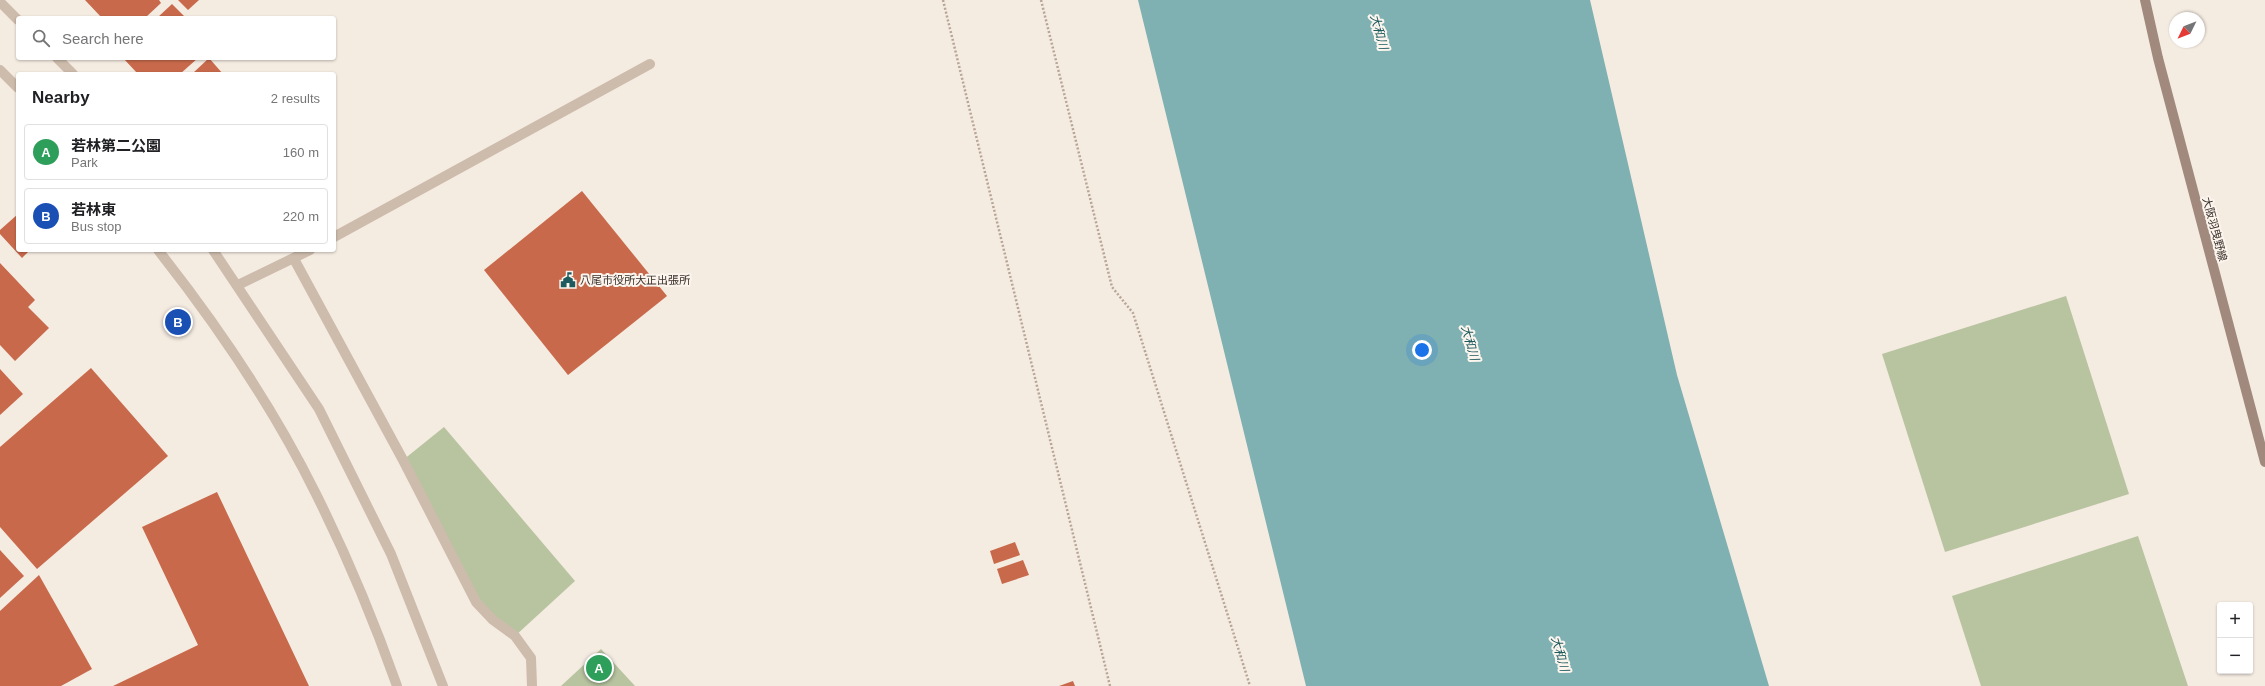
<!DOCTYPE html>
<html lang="en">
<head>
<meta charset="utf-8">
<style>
  :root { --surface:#fff; --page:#f2f2f2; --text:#202124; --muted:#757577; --line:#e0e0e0; --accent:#0b8043 }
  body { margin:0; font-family:Helvetica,"Noto Sans JP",sans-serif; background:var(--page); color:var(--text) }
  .controls { position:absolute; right:12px; bottom:12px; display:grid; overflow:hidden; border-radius:4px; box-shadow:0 1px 3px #0004 }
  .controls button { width:36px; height:36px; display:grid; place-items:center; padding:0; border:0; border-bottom:1px solid var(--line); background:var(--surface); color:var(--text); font:20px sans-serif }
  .compass { position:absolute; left:2169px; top:12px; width:36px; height:36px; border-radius:50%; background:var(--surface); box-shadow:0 1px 3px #0004; rotate:227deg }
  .you { position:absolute; left:1422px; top:350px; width:14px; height:14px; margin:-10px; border:3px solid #fff; border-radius:50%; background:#1a73e8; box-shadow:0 0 0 6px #1a73e833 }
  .badge { display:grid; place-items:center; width:26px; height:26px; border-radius:50%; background:var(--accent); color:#fff; font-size:13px; font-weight:700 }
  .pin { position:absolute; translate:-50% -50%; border:2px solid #fff; box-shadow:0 1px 4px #0006 }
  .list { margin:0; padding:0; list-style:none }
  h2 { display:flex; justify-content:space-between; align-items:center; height:52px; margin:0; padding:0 16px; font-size:17px }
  h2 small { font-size:13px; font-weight:400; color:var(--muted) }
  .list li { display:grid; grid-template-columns:26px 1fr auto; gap:12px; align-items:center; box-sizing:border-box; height:56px; margin:0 8px 8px; padding:0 8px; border:1px solid var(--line); border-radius:4px }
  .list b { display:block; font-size:15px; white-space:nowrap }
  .list p { margin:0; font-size:13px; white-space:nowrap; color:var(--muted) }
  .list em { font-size:13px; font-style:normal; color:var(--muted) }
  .icon { flex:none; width:22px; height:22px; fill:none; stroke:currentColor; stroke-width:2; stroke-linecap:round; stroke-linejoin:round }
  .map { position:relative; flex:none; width:2265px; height:686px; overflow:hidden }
  .search { position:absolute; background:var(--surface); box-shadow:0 1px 3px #0004; left:16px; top:16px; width:320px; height:44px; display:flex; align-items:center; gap:10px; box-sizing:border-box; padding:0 14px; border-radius:4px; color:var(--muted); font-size:15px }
  .panel { position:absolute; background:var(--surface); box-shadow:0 1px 3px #0004; left:16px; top:72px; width:320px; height:180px; border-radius:4px }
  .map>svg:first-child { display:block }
  .green { fill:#b8c4a0 }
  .water { fill:#7fb0b2 }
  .building { fill:#c8694b }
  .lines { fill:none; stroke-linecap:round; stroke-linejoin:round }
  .path { stroke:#b9a596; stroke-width:2.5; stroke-dasharray:2 2; stroke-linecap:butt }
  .service { stroke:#cdbbac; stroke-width:10 }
  .tertiary { stroke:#cdbbac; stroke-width:10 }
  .secondary { stroke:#a18a7d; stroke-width:10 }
  .labels { text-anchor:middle; stroke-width:4; stroke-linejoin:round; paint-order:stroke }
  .street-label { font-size:11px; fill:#3b302b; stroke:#fbf5ee }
  .poi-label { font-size:11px; fill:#3b302b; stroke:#fbf5ee; text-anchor:start }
  .water-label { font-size:12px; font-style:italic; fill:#1f5a5e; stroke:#fbf5ee }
</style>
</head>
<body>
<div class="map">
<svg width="2265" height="686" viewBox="0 0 2265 686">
  <rect width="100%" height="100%" fill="#f4ebe1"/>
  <!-- green -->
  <g class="green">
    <path d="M2066 296 2129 494 1945 552 1882 354Z"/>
    <path d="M444 427 575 581 515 636 476 602 403 460Z"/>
    <path d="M2138 536 2188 686H1981L1952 596Z"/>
    <path d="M601 649 635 686H561Z"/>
  </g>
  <!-- water -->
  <path class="water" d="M1138 0H1590L1677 375 1769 686H1306Z"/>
  <!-- building -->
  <g class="building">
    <path d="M85 0H159L161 3 145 18H102Z"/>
    <path d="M178 0H199L188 10Z"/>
    <path d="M172 4 186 18H157Z"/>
    <path d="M123 58H198L180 74H138Z"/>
    <path d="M209 58 223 74H192Z"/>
    <path d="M582 191 667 296 568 375 484 270Z"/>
    <path d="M18 214V250H30L22 258 0 234V230Z"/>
    <path d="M0 263 35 300 28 307 49 328 15 361 0 345Z"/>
    <path d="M91 368 168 456 37 569 0 527V447Z"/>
    <path d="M0 369 23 394 0 415Z"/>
    <path d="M217 492 309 686H113L198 645 142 527Z"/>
    <path d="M1015 542 1020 555 994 564 990 551Z"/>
    <path d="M0 550 24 576 0 598Z"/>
    <path d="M1023 560 1029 575 1002 584 997 569Z"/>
    <path d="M39 575 92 669 61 686H0V611Z"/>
    <path d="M1073 681 1075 686H1059Z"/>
  </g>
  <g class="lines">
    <!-- path -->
    <g class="path">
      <path d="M943 0 1110 686"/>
      <path d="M1041 0 1112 287 1133 313 1250 686"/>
    </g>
    <!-- service -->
    <g class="service">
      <path d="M334 237 650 64"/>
      <path d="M294 259 403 460 476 602 493 620 515 636 531 658 532 686"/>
      <path d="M238 285 310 250"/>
    </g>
    <!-- tertiary -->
    <g class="tertiary">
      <path d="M0 2 18 20"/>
      <path d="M57 58 73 74"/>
      <path d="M0 70 18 88"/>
      <path d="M158 250C218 326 273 407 316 494 347 556 374 621 397 686"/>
      <path d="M213 250 319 409 391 554 443 686"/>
    </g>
    <!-- secondary -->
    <path class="secondary" d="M2145 0 2158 58 2265 462"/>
  </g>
  <!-- icons -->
  <defs>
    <g id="civic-bare" transform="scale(1.2)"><path d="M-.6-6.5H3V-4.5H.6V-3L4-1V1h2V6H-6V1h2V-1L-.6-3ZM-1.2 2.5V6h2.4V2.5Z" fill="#1f5a5e" stroke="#fbf5ee" stroke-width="2.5" paint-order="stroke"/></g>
  </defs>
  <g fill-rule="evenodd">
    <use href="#civic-bare" x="568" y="280"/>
  </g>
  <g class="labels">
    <!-- street labels -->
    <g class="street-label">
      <text transform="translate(2215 229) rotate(75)" y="4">大阪羽曳野線</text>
    </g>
    <!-- poi labels -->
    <g class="poi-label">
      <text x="580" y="284">八尾市役所大正出張所</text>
    </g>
    <!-- water labels -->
    <g class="water-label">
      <text transform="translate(1379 32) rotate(74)" y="4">大和川</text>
      <text transform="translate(1470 343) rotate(74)" y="4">大和川</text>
      <text transform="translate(1560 654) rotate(74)" y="4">大和川</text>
    </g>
  </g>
</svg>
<div class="controls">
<button>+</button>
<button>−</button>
</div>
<svg class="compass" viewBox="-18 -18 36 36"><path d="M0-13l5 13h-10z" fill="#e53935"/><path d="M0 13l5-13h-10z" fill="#757577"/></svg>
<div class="you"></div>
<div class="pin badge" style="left:599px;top:668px;background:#2e9e5b">A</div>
<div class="pin badge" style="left:178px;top:322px;background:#1a4fb4">B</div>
<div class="search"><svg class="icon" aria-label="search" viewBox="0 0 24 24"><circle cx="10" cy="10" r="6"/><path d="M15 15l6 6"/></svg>Search here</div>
<section class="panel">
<h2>Nearby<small>2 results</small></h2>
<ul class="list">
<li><span class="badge" style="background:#2e9e5b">A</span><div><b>若林第二公園</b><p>Park</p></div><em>160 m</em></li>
<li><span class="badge" style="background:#1a4fb4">B</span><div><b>若林東</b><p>Bus stop</p></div><em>220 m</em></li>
</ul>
</section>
</div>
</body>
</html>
